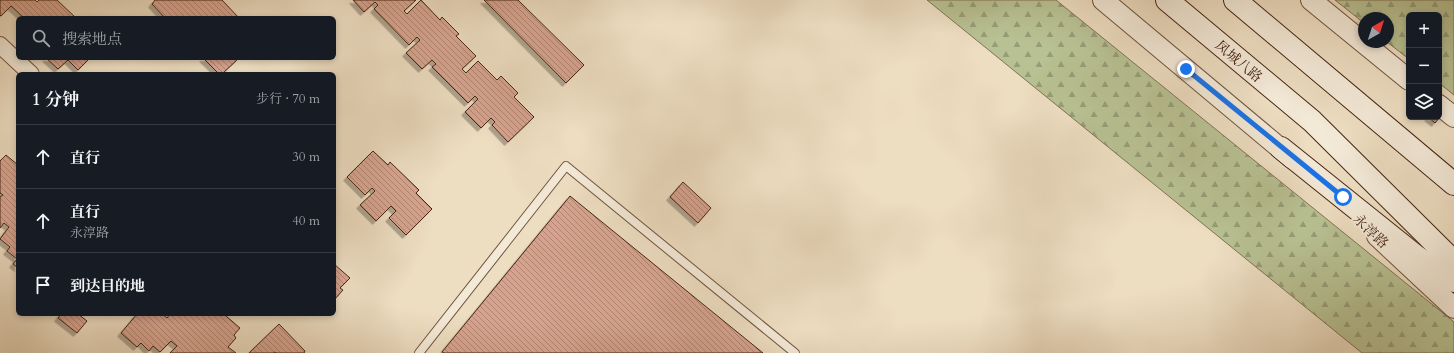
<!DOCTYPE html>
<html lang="zh">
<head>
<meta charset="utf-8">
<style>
  :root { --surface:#171b24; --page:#20242c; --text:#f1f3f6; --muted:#9ea1a6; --line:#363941 }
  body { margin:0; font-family:Cardo,"Noto Serif SC",serif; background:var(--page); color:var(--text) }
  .controls { position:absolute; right:12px; top:12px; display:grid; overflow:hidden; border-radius:6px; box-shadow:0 2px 6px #0003 }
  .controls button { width:36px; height:36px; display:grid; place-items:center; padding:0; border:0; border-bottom:1px solid var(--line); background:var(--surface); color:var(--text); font:20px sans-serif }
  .compass { position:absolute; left:1358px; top:12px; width:36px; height:36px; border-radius:50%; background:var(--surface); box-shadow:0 2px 6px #0003; rotate:39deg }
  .stop { position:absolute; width:12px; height:12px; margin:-9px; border:3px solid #1a73e8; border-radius:50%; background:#fff }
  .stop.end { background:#1a73e8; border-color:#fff; box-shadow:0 1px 4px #0008 }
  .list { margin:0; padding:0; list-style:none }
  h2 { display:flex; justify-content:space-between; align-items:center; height:52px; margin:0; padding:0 16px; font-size:17px }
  h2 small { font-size:13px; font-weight:400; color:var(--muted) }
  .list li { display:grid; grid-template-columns:26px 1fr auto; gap:12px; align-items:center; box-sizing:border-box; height:64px; padding:0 16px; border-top:1px solid var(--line) }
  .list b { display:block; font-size:15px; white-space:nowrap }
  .list p { margin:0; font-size:13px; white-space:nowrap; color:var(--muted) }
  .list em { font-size:13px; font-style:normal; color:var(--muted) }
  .icon { flex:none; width:22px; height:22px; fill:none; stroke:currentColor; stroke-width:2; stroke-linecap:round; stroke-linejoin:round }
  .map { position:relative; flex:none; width:1454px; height:353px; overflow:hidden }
  .search { position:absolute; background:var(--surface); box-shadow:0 2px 6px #0003; left:16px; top:16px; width:320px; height:44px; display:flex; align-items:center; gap:10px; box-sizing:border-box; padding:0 14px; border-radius:6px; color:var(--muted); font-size:15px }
  .panel { position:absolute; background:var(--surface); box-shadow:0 2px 6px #0003; left:16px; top:72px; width:320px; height:244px; border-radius:6px }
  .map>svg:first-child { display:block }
  .forest { fill:url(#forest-firs); stroke:#807353 }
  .building { fill:url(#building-back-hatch); stroke:#472513; filter:url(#shadow) }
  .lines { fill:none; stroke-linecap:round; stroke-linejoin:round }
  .service-casing { stroke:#70533e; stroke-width:10 }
  .minor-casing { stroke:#70533e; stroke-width:18 }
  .tertiary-casing { stroke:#70533e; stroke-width:22 }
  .secondary-casing { stroke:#472513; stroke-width:24 }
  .service { stroke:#f3e9d7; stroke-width:8 }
  .minor { stroke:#f3e9d7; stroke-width:16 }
  .tertiary { stroke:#f3e9d7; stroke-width:20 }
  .secondary { stroke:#f3e9d7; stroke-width:22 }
  .route { stroke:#1a73e8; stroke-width:5 }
  .labels { text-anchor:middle; stroke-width:3.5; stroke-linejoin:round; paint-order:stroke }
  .street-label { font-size:14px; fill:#472513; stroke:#f3e9d7 }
</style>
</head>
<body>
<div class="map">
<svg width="1454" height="353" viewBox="0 0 1454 353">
  <defs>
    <pattern id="forest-firs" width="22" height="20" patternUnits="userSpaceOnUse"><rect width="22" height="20" fill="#b8c193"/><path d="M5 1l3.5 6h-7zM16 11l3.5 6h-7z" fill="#979d77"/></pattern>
    <pattern id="building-back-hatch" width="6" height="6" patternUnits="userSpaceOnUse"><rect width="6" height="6" fill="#d7a38e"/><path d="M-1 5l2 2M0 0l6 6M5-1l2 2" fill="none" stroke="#b08573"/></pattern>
    <filter id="shadow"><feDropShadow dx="-3.5" dy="3.5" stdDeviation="0" flood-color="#0004"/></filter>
  </defs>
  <rect width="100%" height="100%" fill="#edddc1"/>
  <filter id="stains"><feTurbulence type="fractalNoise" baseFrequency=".005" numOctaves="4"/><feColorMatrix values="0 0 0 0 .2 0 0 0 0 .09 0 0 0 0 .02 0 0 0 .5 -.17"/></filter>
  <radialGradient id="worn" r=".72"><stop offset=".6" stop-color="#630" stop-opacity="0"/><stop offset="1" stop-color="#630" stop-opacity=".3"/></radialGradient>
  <!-- forest -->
  <g class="forest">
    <path d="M927 0H1056L1454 322V353H1362Z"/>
    <path d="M1335 0H1454V95L1439 83V15H1409V59L1387 42 1388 18H1364V23Z"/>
  </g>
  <!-- building -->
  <g class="building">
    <path d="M0 0H35L37 2 39 0H57L76 18H24L11 6 1 16 0 15Z"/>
    <path d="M155 0H222L239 18H165L152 4Z"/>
    <path d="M353 0H416L404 11 407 14 421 0 440 20 442 17 459 34 456 36 476 56 462 69 466 73 478 61 497 80 501 76 518 93 514 97 534 117 508 142 492 125 495 122 491 118 481 128 465 112 478 99 475 96 468 103 432 67 436 64 432 60 422 69 406 53 420 40 417 37 409 45 374 9 378 5 375 2 364 12Z"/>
    <path d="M484 0H518L584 65 566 83Z"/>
    <path d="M46 58H90L78 70 68 60 58 69Z"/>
    <path d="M203 58H239L222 74H219Z"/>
    <path d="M1428 117H1440L1435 123Z"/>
    <path d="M373 151 388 165 390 162 419 190 416 193 432 209 406 235 389 218 396 211 391 206 376 221 360 205 375 191 372 188 365 195 347 177Z"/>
    <path d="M6 155 18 165V268L13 264 17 259 7 251 10 247 0 239 9 227 4 223 0 228V197L3 195 0 193V161Z"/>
    <path d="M683 182 711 208 698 223 670 197Z"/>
    <path d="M570 196 763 353H444L442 352Z"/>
    <path d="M334 264 350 278 340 288 343 290 334 300Z"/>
    <path d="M61 314H78L87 321 77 333 58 318Z"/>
    <path d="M137 314H162L167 318 170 314H196L198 316 200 314H228L226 316 240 328 234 335 236 338 228 347 236 353H170L177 346 171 341 160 352 153 346 149 351 141 343 137 347 121 333Z"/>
    <path d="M279 324 305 351 304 353H276L275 352 273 353H249Z"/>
  </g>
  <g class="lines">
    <!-- service casing -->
    <g class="service-casing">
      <path id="service" d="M419 353 566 166 795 353"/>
    </g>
    <!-- minor casing -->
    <g class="minor-casing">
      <path id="minor" d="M0 45 31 74"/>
    </g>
    <!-- tertiary casing -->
    <g class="tertiary-casing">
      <g id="tertiary">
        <path d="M1103 0 1293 159"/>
        <path d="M1311 0 1409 80"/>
        <path d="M1439 105 1454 117"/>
        <path d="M1377 236 1454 308"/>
      </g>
    </g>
    <!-- secondary casing -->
    <g class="secondary-casing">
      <g id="secondary">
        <path d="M1167 0 1312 121 1454 262"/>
        <path d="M1235 0 1454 184"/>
        <path d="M1281 148 1417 257 1454 281"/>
      </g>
    </g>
    <!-- service -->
    <use href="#service" class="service"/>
    <!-- minor -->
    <use href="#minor" class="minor"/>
    <!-- tertiary -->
    <use href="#tertiary" class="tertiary"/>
    <!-- secondary -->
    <use href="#secondary" class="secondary"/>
  </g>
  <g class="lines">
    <!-- route -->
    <path class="route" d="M1186 69 1343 197"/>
  </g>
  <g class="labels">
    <!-- street labels -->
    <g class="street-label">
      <text transform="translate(1239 61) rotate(40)" y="5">凤城八路</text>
      <text transform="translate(1371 231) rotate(43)" y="5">永淳路</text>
    </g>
  </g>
  <rect width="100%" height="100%" filter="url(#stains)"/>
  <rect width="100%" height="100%" fill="url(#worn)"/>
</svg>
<div class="controls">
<button>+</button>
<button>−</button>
<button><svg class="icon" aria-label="layers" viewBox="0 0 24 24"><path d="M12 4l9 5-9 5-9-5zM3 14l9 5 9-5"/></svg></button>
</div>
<svg class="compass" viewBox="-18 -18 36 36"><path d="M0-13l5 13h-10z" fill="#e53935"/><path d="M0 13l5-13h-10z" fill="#9ea1a6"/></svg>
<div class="stop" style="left:1343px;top:197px"></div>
<div class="stop end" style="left:1186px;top:69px"></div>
<div class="search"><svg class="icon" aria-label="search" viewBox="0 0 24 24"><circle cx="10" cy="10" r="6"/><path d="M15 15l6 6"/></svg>搜索地点</div>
<section class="panel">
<h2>1 分钟<small>步行 · 70 m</small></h2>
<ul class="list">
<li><svg class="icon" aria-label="ahead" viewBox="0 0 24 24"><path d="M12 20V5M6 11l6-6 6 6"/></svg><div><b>直行</b></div><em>30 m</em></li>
<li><svg class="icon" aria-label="ahead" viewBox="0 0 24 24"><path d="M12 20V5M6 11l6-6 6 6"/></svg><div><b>直行</b><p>永淳路</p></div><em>40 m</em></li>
<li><svg class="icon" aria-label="arrive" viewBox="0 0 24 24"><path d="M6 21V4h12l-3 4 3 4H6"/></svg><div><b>到达目的地</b></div></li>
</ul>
</section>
</div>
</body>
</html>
